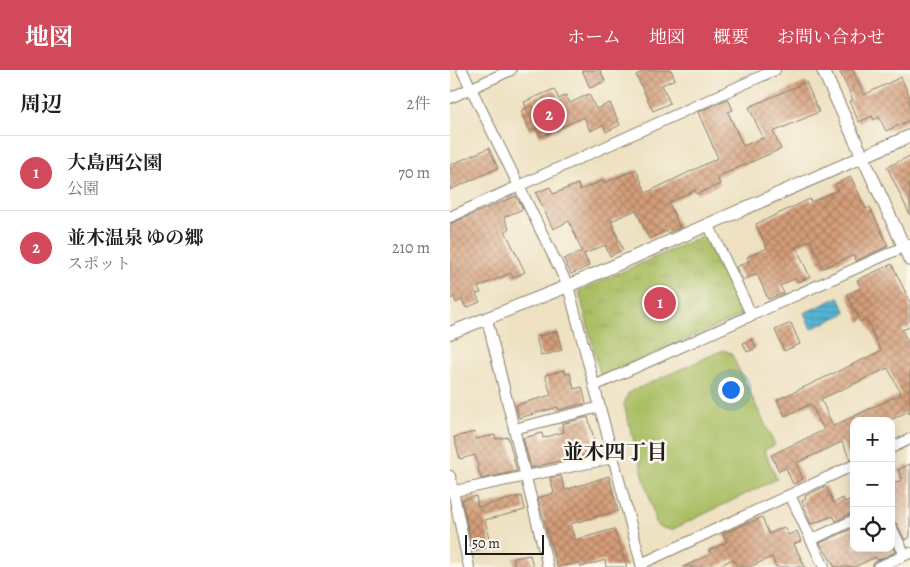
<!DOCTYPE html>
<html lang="ja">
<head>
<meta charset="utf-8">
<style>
  :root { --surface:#fff; --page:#f2f2f2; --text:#202124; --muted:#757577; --line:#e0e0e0; --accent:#d1495b }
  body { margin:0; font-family:Alegreya,"Noto Serif JP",serif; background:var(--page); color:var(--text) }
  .controls { position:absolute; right:15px; bottom:15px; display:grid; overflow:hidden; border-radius:10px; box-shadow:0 2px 12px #0003 }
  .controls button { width:45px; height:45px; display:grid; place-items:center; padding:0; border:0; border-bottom:1px solid var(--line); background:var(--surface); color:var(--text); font:25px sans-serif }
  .scale { position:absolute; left:15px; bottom:12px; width:79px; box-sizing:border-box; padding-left:5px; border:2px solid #1c1c1c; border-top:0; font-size:14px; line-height:18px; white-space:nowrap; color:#1c1c1c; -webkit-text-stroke:4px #fbf7ec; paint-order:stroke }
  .you { position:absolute; left:280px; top:319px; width:18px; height:18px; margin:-12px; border:4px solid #fff; border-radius:50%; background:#1a73e8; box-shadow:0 0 0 8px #1a73e833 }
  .badge { display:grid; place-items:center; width:32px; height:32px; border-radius:50%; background:var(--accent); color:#fff; font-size:16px; font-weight:700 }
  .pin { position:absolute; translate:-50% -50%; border:2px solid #fff; box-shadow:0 1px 5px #0006 }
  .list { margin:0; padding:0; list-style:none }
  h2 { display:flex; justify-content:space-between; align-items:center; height:65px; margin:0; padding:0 20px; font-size:21px }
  h2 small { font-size:16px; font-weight:400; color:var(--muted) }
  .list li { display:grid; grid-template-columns:32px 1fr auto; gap:15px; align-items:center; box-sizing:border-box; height:75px; padding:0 20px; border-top:1px solid var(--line) }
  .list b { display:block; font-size:19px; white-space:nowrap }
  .list p { margin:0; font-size:16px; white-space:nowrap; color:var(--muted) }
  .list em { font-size:16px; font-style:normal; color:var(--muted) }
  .icon { flex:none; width:28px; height:28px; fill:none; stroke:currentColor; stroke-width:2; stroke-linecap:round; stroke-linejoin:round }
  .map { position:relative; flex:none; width:460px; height:497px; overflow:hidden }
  header { display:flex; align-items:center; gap:30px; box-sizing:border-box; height:70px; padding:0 25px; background:var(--accent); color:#fff }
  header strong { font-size:24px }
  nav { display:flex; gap:28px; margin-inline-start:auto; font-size:18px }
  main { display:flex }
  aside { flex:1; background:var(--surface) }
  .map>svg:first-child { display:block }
  .green { fill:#a9bd62; stroke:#626c3f }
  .park { fill:url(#park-tufts); stroke:#626c3f }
  .water { fill:url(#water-rules); stroke:#386878 }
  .building { fill:url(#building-cross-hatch); fill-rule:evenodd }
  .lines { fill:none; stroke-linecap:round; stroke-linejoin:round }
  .minor-casing { stroke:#857e6e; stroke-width:12 }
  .tertiary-casing { stroke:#857e6e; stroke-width:14 }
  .minor { stroke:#fff; stroke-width:10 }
  .tertiary { stroke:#fff; stroke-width:12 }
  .labels { text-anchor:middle; stroke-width:5; stroke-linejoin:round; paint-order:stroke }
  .neighbourhood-label { font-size:21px; font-weight:bold; fill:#1c1c1c; stroke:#fbf7ec }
</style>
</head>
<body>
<header>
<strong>地図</strong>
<nav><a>ホーム</a><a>地図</a><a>概要</a><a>お問い合わせ</a></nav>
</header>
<main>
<aside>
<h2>周辺<small>2件</small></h2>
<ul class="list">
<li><span class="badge">1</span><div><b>大島西公園</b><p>公園</p></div><em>70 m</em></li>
<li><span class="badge">2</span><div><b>並木温泉 ゆの郷</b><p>スポット</p></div><em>210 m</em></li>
</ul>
</aside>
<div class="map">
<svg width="460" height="497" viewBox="0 0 460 497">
  <defs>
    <pattern id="park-tufts" width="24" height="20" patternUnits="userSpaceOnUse" patternTransform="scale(1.25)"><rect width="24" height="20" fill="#a9bd62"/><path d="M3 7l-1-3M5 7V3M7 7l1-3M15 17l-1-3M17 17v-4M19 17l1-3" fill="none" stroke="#91a254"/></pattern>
    <pattern id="water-rules" width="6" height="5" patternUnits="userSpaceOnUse" patternTransform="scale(1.25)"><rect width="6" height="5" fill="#55b4d3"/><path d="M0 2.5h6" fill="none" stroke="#4692aa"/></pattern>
    <pattern id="building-cross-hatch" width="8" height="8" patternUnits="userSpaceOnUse" patternTransform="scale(1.25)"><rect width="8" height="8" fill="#d49d78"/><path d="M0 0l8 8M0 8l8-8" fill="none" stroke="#ab7f62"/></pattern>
  </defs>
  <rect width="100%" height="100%" fill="#fbf7ec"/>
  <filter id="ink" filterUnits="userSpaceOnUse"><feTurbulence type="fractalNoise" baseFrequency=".02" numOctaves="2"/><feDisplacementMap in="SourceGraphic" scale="10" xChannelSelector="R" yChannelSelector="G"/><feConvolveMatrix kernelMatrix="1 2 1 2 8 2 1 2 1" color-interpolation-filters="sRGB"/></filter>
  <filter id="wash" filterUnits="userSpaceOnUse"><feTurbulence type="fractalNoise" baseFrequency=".0096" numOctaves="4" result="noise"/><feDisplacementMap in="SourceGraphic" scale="20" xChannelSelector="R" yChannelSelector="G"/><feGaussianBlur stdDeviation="1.12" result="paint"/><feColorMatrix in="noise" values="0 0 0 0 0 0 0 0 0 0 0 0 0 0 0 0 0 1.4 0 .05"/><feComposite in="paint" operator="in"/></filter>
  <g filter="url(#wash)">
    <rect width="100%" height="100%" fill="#eee1c1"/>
    <!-- green -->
    <path class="green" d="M273 280 281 283 325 375 314 380 327 409 221 460 207 456 174 335 178 323Z"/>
    <!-- park -->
    <path class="park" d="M255 165 294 244 151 308 129 221Z"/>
    <!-- water -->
    <path class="water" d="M389 227 396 243 361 259 354 243Z"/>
    <g id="blocks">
      <!-- building -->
      <g class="building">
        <path d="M132 0H150L155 11 140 18Z"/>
        <path d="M196 0H221L225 9 212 15 220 33 203 41 186 5Z"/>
        <path d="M389 0H403L414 25 451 7 460 27V50L436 61 429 47 424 50 422 46 409 52 399 31 403 30Z"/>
        <path d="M356 12 369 42 323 62 331 79 267 107 270 114 247 124 245 120 219 133 230 158 218 163 216 161 199 169 186 140 161 151 173 180 160 186 155 175 134 184 139 196 121 204 114 189 132 181 119 151 103 159 86 123 100 117 103 124 128 114 130 120 154 110 155 113 186 99 196 123 268 88 248 42 278 29 283 40 278 42 293 76 313 68 299 37Z"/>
        <path d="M104 19 109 29 116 25 120 33 139 24 146 39 160 33 170 55 156 62 153 55 140 61 134 47 90 67 86 58 80 61 71 41 77 38 74 32Z"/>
        <path d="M39 78 48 98 0 120V95Z"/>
        <path d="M460 86V145L437 97Z"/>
        <path d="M401 107 416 139 420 137 438 176 406 191 404 185 373 198 360 170 346 177 360 207 348 212 346 208 330 216 334 223 318 229 307 204 293 210 286 197 299 191 297 187 317 178 306 154 360 129 361 132 388 120 385 114Z"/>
        <path d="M66 126 73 139 54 147 59 159 55 161 75 202 63 208 61 203 28 217 31 223 26 224 30 232 16 238 12 230 6 233 4 227 0 229V154Z"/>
        <path d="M442 194 460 232V257L452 260 460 277V344L459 341 438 351H404V388L400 389 392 372 346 393 353 409 343 414 336 398 329 401 321 385 374 360 361 334 335 346 327 330 431 281 416 249 410 252 397 224 411 218 407 210ZM438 298 451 324 383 356 371 329Z"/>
        <path d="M341 253 350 274 334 281 325 260Z"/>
        <path d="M107 261 112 280 91 286 86 267Z"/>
        <path d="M302 269 306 278 297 282 293 273Z"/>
        <path d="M114 300 116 304 120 303 124 319 132 317 136 333 109 340 108 337 69 348 66 335 101 325 95 305Z"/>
        <path d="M138 347 148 384 134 387V385L81 398 73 368 92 363 93 368 114 362 112 354Z"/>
        <path d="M25 362 26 369 45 365 46 369 58 367 67 401 31 409 25 385 10 389 4 367Z"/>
        <path d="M460 394V467L455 470 447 454 441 450V415L452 410 448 400Z"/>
        <path d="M111 406 115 420 159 406 168 441 120 454 125 470 164 459 177 497H156L155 490 131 497 130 493 107 497 88 428 104 423 100 408Z"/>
        <path d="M376 416 384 433 393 428 395 432 404 428V442L386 451 383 446 361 454 352 431 356 429 355 426Z"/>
        <path d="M26 426 28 437 72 426 75 440 35 450 41 477 23 481 12 430Z"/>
        <path d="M312 447 319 464 334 457 338 465 347 461 351 471 344 474 355 497H326L322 487 299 497H287L283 489 266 497H233L261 484 259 480 277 472 273 464Z"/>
        <path d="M404 458V478H444L446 482 428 490 426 487 404 497H385L370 473Z"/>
        <path d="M80 485 83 496 65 497 63 488Z"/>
      </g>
    </g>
  </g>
  <g filter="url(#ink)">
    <use href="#blocks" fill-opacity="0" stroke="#857e6e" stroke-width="1"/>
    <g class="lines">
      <!-- minor casing -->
      <g class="minor-casing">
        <g id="minor">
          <path d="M12 0 118 216 192 497"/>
          <path d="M0 28 61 0"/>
          <path d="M0 147 325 0"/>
          <path d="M258 154 302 246"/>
          <path d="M37 249 98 497"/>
          <path d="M144 316 460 174"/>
          <path d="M64 359 150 337"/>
          <path d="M441 378 460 369"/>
          <path d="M0 406 19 497"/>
          <path d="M0 422 163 388"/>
          <path d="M340 425 374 497"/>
          <path d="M441 457 455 485"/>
          <path d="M361 470 404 450"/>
          <path d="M191 494 404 395"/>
          <path d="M428 497 460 483"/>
        </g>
      </g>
      <!-- tertiary casing -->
      <g class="tertiary-casing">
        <g id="tertiary">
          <path d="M373 0 460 190"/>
          <path d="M0 263 118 216 460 66"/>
        </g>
      </g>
      <!-- minor -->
      <use href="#minor" class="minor"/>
      <!-- tertiary -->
      <use href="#tertiary" class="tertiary"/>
    </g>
  </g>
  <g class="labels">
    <!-- neighbourhood labels -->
    <g class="neighbourhood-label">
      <text x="165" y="389">並木四丁目</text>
    </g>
  </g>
</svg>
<div class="controls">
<button>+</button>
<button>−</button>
<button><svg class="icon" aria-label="locate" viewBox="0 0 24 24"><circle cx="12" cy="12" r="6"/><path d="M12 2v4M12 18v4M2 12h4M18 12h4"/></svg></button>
</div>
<div class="scale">50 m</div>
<div class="you"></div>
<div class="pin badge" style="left:210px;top:233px">1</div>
<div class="pin badge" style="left:99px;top:45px">2</div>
</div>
</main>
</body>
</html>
